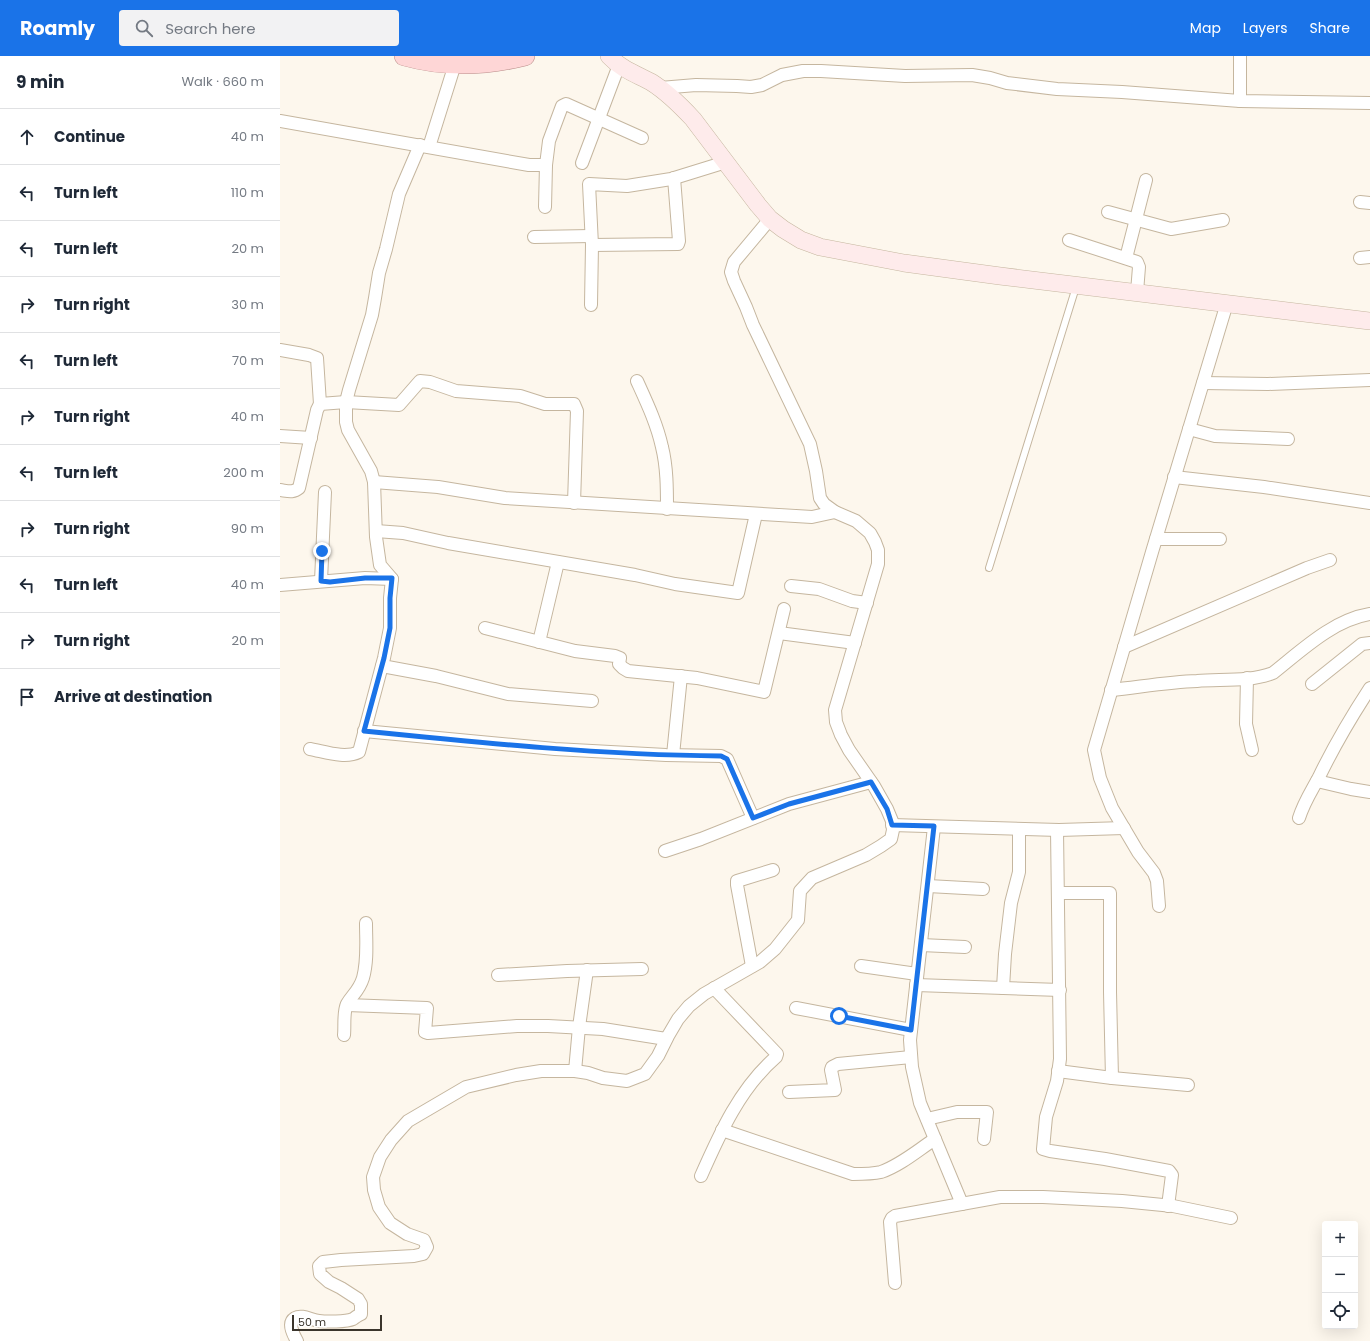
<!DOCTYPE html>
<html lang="en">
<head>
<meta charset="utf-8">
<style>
  :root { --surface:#fff; --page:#f2f2f3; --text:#1f2937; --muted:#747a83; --line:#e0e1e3; --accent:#1a73e8 }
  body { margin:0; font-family:Poppins,sans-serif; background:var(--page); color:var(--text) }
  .controls { position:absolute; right:12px; bottom:12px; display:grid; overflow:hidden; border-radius:4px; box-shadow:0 4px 16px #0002 }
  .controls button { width:36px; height:36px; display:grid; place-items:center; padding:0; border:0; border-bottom:1px solid var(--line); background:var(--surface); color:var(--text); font:20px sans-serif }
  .scale { position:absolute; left:12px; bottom:10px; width:90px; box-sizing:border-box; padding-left:4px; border:2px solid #3b352c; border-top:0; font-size:11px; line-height:14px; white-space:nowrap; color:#3b352c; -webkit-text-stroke:3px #fff; paint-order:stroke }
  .stop { position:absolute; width:12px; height:12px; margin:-9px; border:3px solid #1a73e8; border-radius:50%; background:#fff }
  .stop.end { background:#1a73e8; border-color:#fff; box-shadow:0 1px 4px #0008 }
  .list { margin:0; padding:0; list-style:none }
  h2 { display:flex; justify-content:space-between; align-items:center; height:52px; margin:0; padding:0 16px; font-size:17px }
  h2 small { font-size:13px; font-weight:400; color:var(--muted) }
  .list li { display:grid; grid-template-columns:26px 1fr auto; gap:12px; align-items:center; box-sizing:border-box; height:56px; padding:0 16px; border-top:1px solid var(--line) }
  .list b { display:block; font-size:15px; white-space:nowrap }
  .list em { font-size:13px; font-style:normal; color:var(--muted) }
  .icon { flex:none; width:22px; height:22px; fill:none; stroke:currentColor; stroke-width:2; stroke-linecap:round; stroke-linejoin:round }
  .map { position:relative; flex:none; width:1090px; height:1285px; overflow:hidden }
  header { display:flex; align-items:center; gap:24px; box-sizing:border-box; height:56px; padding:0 20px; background:var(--accent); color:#fff }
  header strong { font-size:19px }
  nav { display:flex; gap:22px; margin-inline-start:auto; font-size:14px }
  .search { width:280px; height:36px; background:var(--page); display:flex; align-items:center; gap:10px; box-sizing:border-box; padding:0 14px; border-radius:4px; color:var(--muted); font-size:15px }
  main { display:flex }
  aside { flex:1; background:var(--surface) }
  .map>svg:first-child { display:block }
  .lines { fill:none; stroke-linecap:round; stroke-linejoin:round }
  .service-casing { stroke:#c5b69f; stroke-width:8 }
  .minor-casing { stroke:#c5b69f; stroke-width:14 }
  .secondary-casing { stroke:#c5b69f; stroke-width:18 }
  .primary-casing { stroke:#b98c89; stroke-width:20 }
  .service { stroke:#fff; stroke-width:6 }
  .minor { stroke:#fff; stroke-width:12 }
  .secondary { stroke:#feebeb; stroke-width:17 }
  .primary { stroke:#fed6d6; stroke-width:19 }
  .route { stroke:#1a73e8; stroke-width:5 }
</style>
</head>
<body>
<header>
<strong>Roamly</strong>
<div class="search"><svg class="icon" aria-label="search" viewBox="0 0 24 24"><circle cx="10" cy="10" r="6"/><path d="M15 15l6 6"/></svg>Search here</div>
<nav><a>Map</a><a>Layers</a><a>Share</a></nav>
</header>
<main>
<aside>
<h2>9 min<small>Walk · 660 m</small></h2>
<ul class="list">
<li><svg class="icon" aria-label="ahead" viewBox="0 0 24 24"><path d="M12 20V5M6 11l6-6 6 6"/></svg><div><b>Continue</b></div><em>40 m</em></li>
<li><svg class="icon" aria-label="left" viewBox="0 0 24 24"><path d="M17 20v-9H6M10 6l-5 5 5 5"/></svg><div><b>Turn left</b></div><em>110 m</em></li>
<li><svg class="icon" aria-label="left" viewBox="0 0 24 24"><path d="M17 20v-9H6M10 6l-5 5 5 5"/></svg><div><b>Turn left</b></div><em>20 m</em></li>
<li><svg class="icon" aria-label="right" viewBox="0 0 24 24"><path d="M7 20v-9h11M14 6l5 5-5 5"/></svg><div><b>Turn right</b></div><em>30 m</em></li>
<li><svg class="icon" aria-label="left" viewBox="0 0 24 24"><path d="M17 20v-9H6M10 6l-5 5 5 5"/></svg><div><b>Turn left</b></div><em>70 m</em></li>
<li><svg class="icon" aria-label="right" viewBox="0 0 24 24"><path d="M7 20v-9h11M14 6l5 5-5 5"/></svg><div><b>Turn right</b></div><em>40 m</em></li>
<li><svg class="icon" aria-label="left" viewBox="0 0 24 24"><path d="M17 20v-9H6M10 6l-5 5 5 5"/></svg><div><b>Turn left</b></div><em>200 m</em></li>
<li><svg class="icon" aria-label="right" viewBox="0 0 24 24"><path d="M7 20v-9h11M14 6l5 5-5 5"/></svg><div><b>Turn right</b></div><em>90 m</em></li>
<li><svg class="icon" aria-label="left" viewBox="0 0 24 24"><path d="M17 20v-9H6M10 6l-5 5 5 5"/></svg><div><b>Turn left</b></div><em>40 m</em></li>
<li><svg class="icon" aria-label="right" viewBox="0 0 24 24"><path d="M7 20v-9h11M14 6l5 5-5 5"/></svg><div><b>Turn right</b></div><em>20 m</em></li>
<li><svg class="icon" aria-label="arrive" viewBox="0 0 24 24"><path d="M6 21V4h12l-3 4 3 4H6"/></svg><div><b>Arrive at destination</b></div></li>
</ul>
</aside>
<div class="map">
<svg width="1090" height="1285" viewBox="0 0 1090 1285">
  <rect width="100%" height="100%" fill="#fdf7ed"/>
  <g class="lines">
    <!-- service casing -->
    <g class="service-casing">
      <path id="service" d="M709 512 796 231"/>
    </g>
    <!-- minor casing -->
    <g class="minor-casing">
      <g id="minor">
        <path d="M960 0V45"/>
        <path d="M380 32 416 29 457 30 471 31 482 29 502 19 523 15H541L625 20 692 19 710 22 727 27 777 33 842 36 960 45 1090 47"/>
        <path d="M0 65 249 109H266"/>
        <path d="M149 91 175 8"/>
        <path d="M302 107 339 9"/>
        <path d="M1080 146 1090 147"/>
        <path d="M265 151 266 109 269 85 282 50 286 48 362 82"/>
        <path d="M828 156 891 173 943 164"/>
        <path d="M254 181 311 180"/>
        <path d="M789 184 857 206 859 211 857 236"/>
        <path d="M312 189 398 188 399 185 394 122"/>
        <path d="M846 202 866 124"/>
        <path d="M1080 202 1090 201"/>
        <path d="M311 249 312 189 309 128 347 130 391 123 446 106"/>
        <path d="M0 294 29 299 37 302 40 348"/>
        <path d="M357 325C367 347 377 368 382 391 387 411 387 433 387 453"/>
        <path d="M923 327 988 328 1090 324"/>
        <path d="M909 373 935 380 1008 383"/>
        <path d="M0 380 31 382"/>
        <path d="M894 421 984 431 1090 447"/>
        <path d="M94 426 158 431 225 442 532 461 555 456"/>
        <path d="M0 434C8 435 13 437 19 432L37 354 40 348 66 346 119 349 140 325 150 326 176 335 240 340 265 348H294L297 355 294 447"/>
        <path d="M96 475 123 477 168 487 355 519 395 528 458 537 476 458"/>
        <path d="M876 483H940"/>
        <path d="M41 525 45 436"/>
        <path d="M0 529 85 522 112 523"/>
        <path d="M511 530 539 533 572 545 587 547"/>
        <path d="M205 572 295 595 335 600 340 602 339 608 343 612 348 615 417 622 484 636 504 553"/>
        <path d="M499 577 575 587"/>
        <path d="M259 586 278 506"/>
        <path d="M844 591 1027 512 1050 504"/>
        <path d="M102 610 156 620 228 638 312 645"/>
        <path d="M967 622 966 668 972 694"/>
        <path d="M1032 628 1082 588 1090 587"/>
        <path d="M831 634C860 631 888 626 917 625 942 623 969 626 993 617 1022 594 1053 564 1090 558"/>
        <path d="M84 675 275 693 386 699 441 700 447 703 473 762"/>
        <path d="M30 693C46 696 65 703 79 696L104 602 110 572V542L112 523 100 509 96 481 94 426 91 415 68 374 66 366V346L69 334 92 259 95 242 99 217 106 193 119 138 140 89"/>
        <path d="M393 699 401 620"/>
        <path d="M1037 725 1071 733 1090 736"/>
        <path d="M1019 762C1024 746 1031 736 1039 721 1054 690 1071 661 1090 632"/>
        <path d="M612 769 779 774 844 772"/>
        <path d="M654 771 630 984 632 1011 640 1047 682 1148"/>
        <path d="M777 774 780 1003 777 1025 766 1061 763 1093 770 1095 825 1103 889 1115 892 1119 888 1150"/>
        <path d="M385 795 421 783 509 748 591 726"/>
        <path d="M648 830 703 833"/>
        <path d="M778 837H830V936L832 1022"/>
        <path d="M879 850 877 825 874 817 858 796 832 752 820 722 814 694 872 496 947 247"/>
        <path d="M641 889 685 891"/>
        <path d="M472 910 457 829V825L493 814"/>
        <path d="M581 910 637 918"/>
        <path d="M218 919 287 915 362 913"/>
        <path d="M636 929 780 934"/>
        <path d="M723 932 725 898 731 847 739 816V773"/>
        <path d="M67 949 147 952 145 976 148 977 237 970H268L323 973 386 983"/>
        <path d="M516 952 631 974"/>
        <path d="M64 979C65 970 63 956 67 948 72 939 79 935 83 922 88 904 86 885 86 867"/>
        <path d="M295 1015 299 971 307 914"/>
        <path d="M778 1015 832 1022 908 1029"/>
        <path d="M509 1036 555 1034 551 1014 552 1011 558 1008 631 1001"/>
        <path d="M647 1063 677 1056H707L704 1083"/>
        <path d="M442 1074 573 1118C582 1118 592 1118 601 1116 621 1109 638 1094 655 1083"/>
        <path d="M421 1120C440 1077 460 1032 496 1001L497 998 434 932"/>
        <path d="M615 1227 610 1166 612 1162 615 1160 720 1141H763L842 1145 893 1150 951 1162"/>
        <path d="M17 1285C14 1280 7 1267 15 1262 22 1258 31 1264 39 1265 46 1266 66 1266 73 1263 76 1261 78 1259 81 1258V1248L78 1243 61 1232 49 1226 40 1218 39 1210 43 1206 61 1204 134 1200 143 1198 147 1191 144 1184 127 1178 110 1167 99 1151 94 1134 93 1121 100 1101 111 1084 128 1065 186 1031 236 1019 261 1015H295L308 1017 323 1022 347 1025 365 1018 378 1000 388 980 398 963 409 950 424 938 480 906 495 893 518 864 520 835 532 822 586 799 601 790 611 783 613 774 612 765 607 753 594 730 569 694 561 679 556 666 555 654 598 508V494L595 486 590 477 576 465 555 456 544 448 540 442 536 415 530 388 473 269 466 251 454 225 451 216 454 206 490 163"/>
      </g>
    </g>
    <!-- secondary casing -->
    <g class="secondary-casing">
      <path id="secondary" d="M329 0C341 13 356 18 371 26 387 36 400 49 413 63L478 149 490 163 503 173 521 184 540 191 624 207 720 220 1090 265"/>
    </g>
    <!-- primary casing -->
    <g class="primary-casing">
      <path id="primary" d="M124 0C163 11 205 10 245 0"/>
    </g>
    <!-- service -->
    <use href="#service" class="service"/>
    <!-- minor -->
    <use href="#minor" class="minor"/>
    <!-- secondary -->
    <use href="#secondary" class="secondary"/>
    <!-- primary -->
    <use href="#primary" class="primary"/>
  </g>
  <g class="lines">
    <!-- route -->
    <path class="route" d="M42 495 41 525 50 526 85 522H112L110 542V572L104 602 84 675C203 687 322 699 441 700L447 703 473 762 509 748 591 726 607 753 612 769 654 770 631 974 559 960"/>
  </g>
</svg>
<div class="controls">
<button>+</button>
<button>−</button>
<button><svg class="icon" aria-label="locate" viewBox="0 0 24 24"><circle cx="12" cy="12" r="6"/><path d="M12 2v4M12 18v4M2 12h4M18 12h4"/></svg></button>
</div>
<div class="scale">50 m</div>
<div class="stop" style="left:559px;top:960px"></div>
<div class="stop end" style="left:42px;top:495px"></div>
</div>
</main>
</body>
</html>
